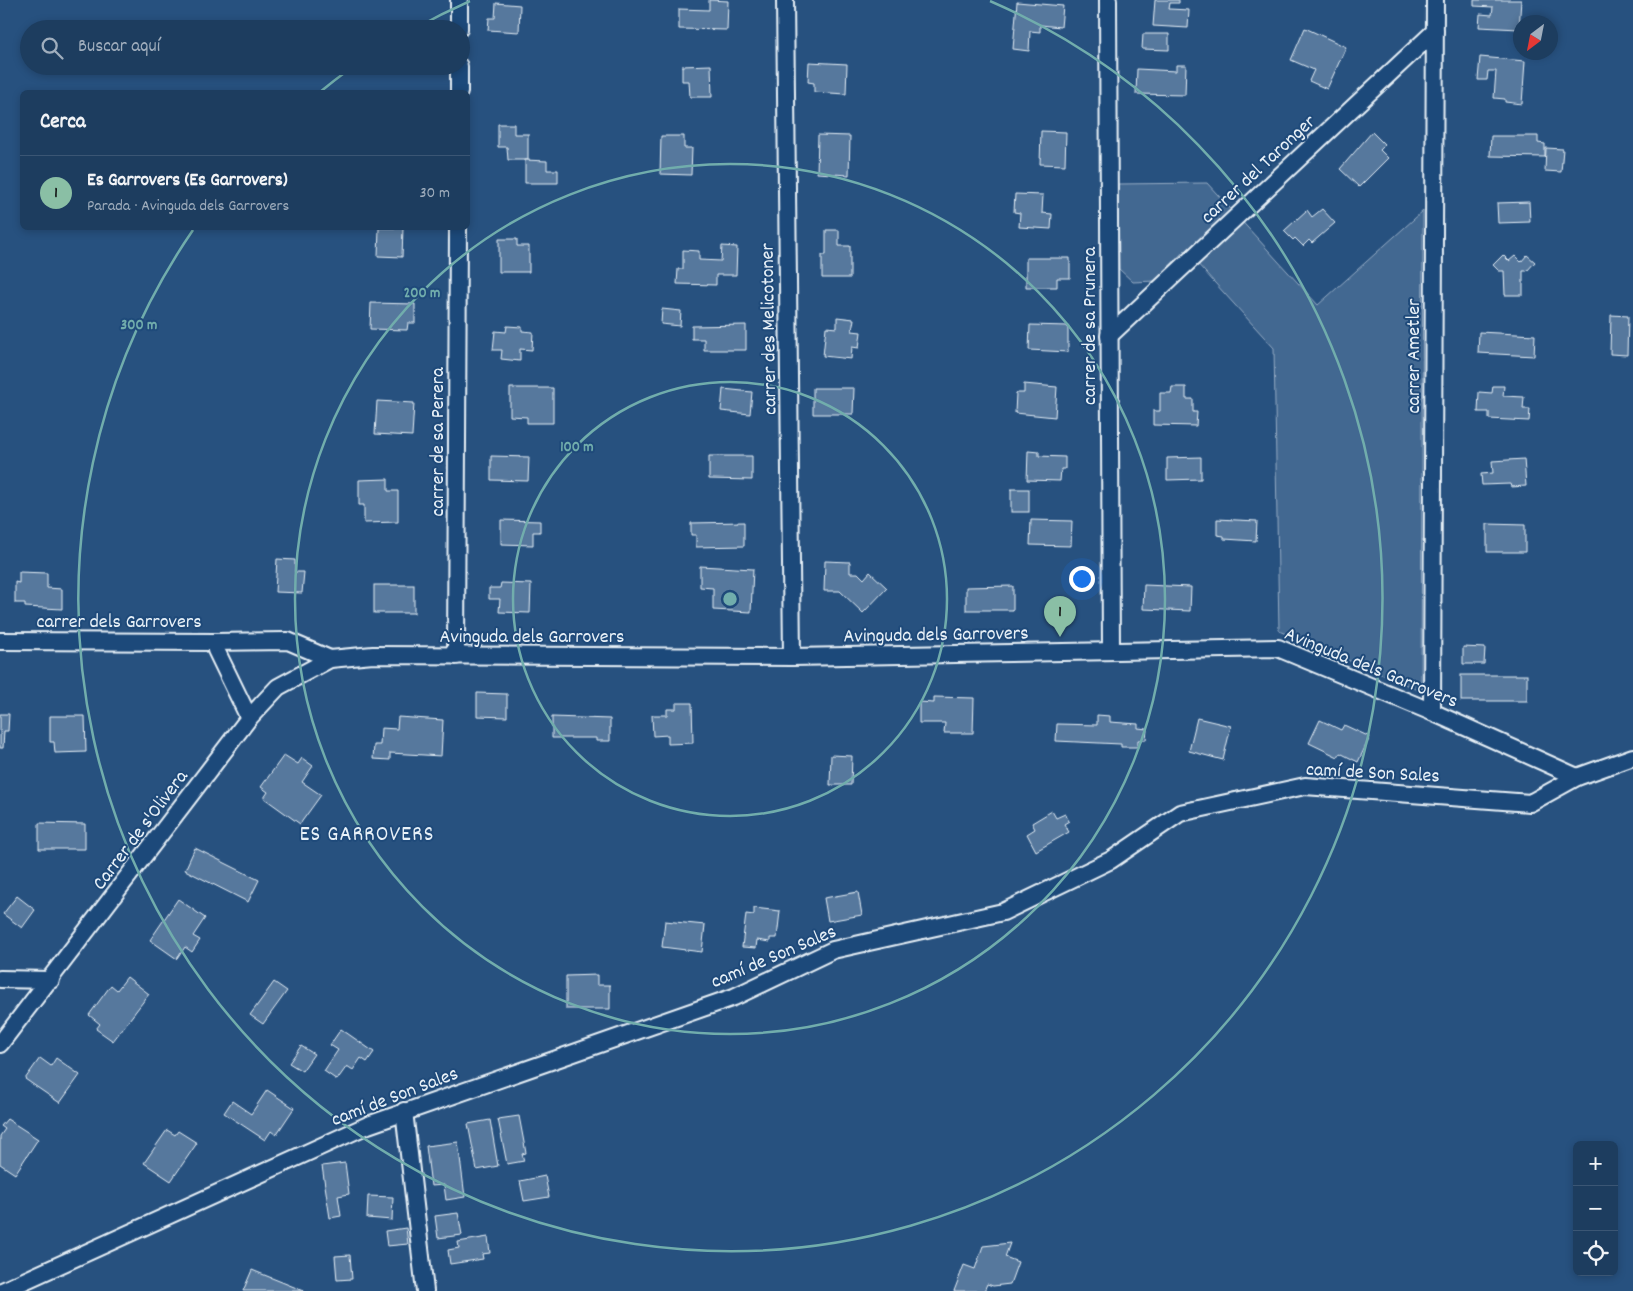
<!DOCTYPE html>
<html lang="es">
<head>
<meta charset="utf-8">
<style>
  :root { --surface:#1d3d5f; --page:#2a4868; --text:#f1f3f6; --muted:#a0aebd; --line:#3b5674; --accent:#8abfa5 }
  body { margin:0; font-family:Dekko,sans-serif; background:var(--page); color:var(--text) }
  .controls { position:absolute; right:15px; bottom:15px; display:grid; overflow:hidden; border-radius:8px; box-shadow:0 2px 8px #0003 }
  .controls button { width:45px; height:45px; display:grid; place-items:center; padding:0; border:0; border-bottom:1px solid var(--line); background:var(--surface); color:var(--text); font:25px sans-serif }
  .compass { position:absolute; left:1513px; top:15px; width:45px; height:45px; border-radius:50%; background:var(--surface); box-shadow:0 2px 8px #0003; rotate:212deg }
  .you { position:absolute; left:1081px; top:578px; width:18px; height:18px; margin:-12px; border:4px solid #fff; border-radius:50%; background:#1a73e8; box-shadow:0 0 0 8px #1a73e833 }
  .badge { display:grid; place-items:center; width:32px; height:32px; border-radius:50%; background:var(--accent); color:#111; font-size:16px; font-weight:700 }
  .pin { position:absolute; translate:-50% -41px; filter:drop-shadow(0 1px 2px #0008) }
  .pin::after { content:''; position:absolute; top:26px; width:18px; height:15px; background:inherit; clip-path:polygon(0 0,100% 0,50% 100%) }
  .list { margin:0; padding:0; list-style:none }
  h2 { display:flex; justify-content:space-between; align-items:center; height:65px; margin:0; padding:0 20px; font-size:21px }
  h2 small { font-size:16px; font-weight:400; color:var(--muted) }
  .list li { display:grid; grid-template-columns:32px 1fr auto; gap:15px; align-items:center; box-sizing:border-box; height:75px; padding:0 20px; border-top:1px solid var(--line) }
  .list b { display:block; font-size:19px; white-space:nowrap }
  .list p { margin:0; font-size:16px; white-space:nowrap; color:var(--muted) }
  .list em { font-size:16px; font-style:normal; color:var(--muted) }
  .icon { flex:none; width:28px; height:28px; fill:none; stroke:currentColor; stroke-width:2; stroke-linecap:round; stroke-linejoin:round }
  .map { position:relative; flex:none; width:1633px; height:1291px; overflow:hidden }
  .search { position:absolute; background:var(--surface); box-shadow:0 2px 8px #0003; left:20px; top:20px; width:450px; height:55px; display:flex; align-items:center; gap:12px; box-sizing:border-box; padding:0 18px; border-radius:28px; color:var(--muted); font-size:19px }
  .panel { position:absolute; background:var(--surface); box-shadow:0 2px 8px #0003; left:20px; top:90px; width:450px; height:140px; border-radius:8px }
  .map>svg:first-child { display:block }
  .green { fill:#436891; stroke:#96acc4 }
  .building { fill:#57789d; stroke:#e8f1f8 }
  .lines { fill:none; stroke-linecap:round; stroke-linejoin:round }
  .street-casing { stroke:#e8f1f8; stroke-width:20 }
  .street { stroke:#1f4a7a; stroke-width:16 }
  .ring { fill:none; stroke:#71adac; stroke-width:2.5 }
  .labels { text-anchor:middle; stroke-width:4; stroke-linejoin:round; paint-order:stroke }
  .street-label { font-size:20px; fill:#e8f1f8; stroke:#1f4a7a }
  .quarter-label { font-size:22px; letter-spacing:1px; fill:#e8f1f8; stroke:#1f4a7a }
  .centre { fill:#71adac; stroke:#1f4a7a; stroke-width:2.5 }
  .ring-label { font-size:15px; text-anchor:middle; font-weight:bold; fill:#71adac; stroke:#1f4a7a; stroke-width:4; stroke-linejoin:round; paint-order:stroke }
</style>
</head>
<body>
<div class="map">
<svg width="1633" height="1291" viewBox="0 0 1633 1291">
  <rect width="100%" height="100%" fill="#27517f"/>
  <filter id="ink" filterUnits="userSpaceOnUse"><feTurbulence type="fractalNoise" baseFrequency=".02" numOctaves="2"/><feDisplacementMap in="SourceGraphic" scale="10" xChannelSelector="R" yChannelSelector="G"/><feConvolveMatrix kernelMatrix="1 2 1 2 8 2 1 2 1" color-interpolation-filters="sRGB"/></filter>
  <g filter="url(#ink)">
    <!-- green -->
    <path class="green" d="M1207 183 1318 305 1423 211 1421 691 1279 631 1274 348 1185 250 1155 281 1133 282 1119 269 1118 184Z"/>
    <!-- building -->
    <g class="building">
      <path d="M709 0 728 1 727 30 679 29V9L709 10Z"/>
      <path d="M1155 0H1179V3H1170L1169 9 1189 10 1188 28 1153 26Z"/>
      <path d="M1474 0H1521L1519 29 1479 27 1480 14 1492 15 1493 7 1474 6Z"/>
      <path d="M1017 2 1063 6 1061 27 1040 25V32L1030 31 1029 51 1013 49Z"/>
      <path d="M496 3 520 5 519 32 488 30 489 18H495Z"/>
      <path d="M1305 28 1346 47 1327 89 1309 81 1314 70 1291 60Z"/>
      <path d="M1143 34H1169V50L1142 49Z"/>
      <path d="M1480 57 1525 61 1522 104 1505 102V99L1494 98 1496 71H1488L1487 80H1478Z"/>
      <path d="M809 62 847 64 846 94 814 92V83L808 82Z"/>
      <path d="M711 65 712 97H690L689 81H682V66Z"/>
      <path d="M1176 65H1186L1185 95 1136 94 1137 69 1176 71Z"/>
      <path d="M498 124H514V134H528V160H508L507 147H498Z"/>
      <path d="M1041 131 1066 132 1065 165 1040 164Z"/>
      <path d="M1372 132 1385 145 1380 150 1388 158 1359 187 1340 169Z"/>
      <path d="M818 135 850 136 849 175 817 173Z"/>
      <path d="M661 136H684V148H692L691 175 660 174Z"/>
      <path d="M1491 136H1538V143L1545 144V157L1490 156Z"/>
      <path d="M1546 148 1563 149 1561 172 1545 171Z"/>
      <path d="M525 160 547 161V170H558V183H525Z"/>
      <path d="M1015 194 1043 195 1042 213 1052 214 1051 229 1019 227 1020 213 1014 212Z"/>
      <path d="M1529 202 1530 222 1498 223 1497 203Z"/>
      <path d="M1322 209 1335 223 1312 243 1309 240 1303 246 1295 238 1293 240 1284 231 1307 210 1312 217Z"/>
      <path d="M379 228H403L402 257 378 256Z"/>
      <path d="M826 230H839V246H850V278H822V255H826Z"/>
      <path d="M499 239H517V246H529V272H499Z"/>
      <path d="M722 246 737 247 736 275H716V285L677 284 678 269H683V250L699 251V260L721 261Z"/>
      <path d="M1503 255 1509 261 1515 256 1521 262 1527 255 1535 262 1527 271H1523V295H1505L1504 271H1499L1493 265Z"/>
      <path d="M1026 258H1070V278H1057V287H1026Z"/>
      <path d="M371 303 415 304V323H408L407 330 370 329Z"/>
      <path d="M662 309 681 311 680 326 661 324Z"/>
      <path d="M1611 315 1628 316 1627 355 1610 354Z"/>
      <path d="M837 317 854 319 852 331 861 332 859 348 852 347 851 359 823 356 826 327 837 328Z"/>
      <path d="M746 325V350H704V339H692V326Z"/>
      <path d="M1030 325 1068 326V352L1029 350Z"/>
      <path d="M507 326 522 327V331L533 332 532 350 520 349V361L501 359 502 350H493L495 331 506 332Z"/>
      <path d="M1479 332 1535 335 1534 356 1478 353Z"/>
      <path d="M1024 384 1057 387 1055 417 1015 413 1016 393H1024Z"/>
      <path d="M1493 386H1504L1503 396 1524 397 1523 409H1530L1529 421 1489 419V412H1478L1479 392 1492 393Z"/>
      <path d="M1172 387H1186V399H1193V412H1197L1196 426 1153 425V411H1160V393H1171Z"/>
      <path d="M510 388H553V423H527V417L510 416Z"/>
      <path d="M813 388H854L853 414H813Z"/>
      <path d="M723 389 752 392 750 414 721 411Z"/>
      <path d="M377 401 414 403 412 436 375 434Z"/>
      <path d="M1028 451 1039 452V456L1065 457V469H1061L1060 481 1027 480Z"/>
      <path d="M491 456 529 457 528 481 491 480Z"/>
      <path d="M709 456H752V480L709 479Z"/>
      <path d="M1201 457V479L1167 480V458Z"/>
      <path d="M1524 459 1526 486 1511 487 1510 484 1482 485 1481 474 1493 473 1492 461Z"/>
      <path d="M388 479V491H398V522L364 523V505H359V480Z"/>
      <rect x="1011" y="489" width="18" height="23"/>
      <path d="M1217 519 1257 521 1256 541 1224 539V536L1217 535Z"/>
      <path d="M501 520 540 521V532H533V545L501 544Z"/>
      <path d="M1031 520 1072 521 1071 546 1030 545Z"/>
      <path d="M744 522V546L696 547V535H691V523Z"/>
      <path d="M1487 524 1525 525V552H1487Z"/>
      <path d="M277 559 295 560V572H304L302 593 275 592Z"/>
      <path d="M825 561 850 562V573H858L864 579 870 572 887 588 863 613 840 591H824Z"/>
      <path d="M700 566 753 569 751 612 713 610V588L700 587Z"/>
      <path d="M19 572 47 573V588L62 589V609L25 607V603H15V582L19 583Z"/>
      <path d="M501 583 531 584 530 613 499 612 500 599H489V588H500Z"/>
      <rect x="374" y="585" width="40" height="28"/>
      <path d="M1144 585 1191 587 1190 611 1143 609Z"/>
      <path d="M1013 586V610H966V587Z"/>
      <path d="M1463 647 1485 648 1484 664H1463Z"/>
      <rect x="1461" y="675" width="66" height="26"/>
      <path d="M477 693 507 694V717L477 716Z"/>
      <path d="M934 697 974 698 973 733H944L945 723H919V702L934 703Z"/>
      <path d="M676 703H692L693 743 668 744V735L653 736 652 715H667V709H676Z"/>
      <path d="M0 714H9L8 731H4L3 748H0Z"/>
      <path d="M1097 715 1110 716V722L1138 724V728L1147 729 1146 740H1138V747H1121V744L1056 741 1057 724 1097 725Z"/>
      <path d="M50 716H85L86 752 55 753 54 742H50Z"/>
      <path d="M398 717 443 720 441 756 390 753V760L373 759 374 745H380L381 728 397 729Z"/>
      <path d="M552 717 610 719V741H596V738H552Z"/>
      <path d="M1197 718 1231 726 1223 760 1189 751Z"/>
      <path d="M1320 720 1341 730 1344 725 1370 737 1358 762 1340 753 1338 757 1309 743Z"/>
      <path d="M284 755 298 764 302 758 313 766 302 782 321 795 300 824 264 798 268 792 261 787Z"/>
      <path d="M831 755 852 756 851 785H830Z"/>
      <path d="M1052 811 1056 818 1065 814 1069 821 1064 824 1069 832 1036 851 1027 834 1035 829 1032 823Z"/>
      <path d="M39 823 85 824V849H39Z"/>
      <path d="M195 848 259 880 248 902 185 870Z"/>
      <path d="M858 892 862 915 828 921 824 898Z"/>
      <path d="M17 896 35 910 22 928 3 914Z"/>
      <path d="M178 899 205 918 193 936 200 940 192 952 185 947 177 959 150 940Z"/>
      <path d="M754 908 780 911 777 938H770V942L757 940 756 948 742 947 746 914 754 915Z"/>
      <path d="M665 921 705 925 702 952 662 947Z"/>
      <path d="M597 975V985H610V1009H566V976Z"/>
      <path d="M127 977 149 994 113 1041 96 1029 100 1024 89 1015 111 985 117 990Z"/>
      <path d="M274 982 287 991 263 1024 250 1015Z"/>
      <path d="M341 1029 374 1052 367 1062 361 1058 353 1070 347 1066 337 1080 324 1071 338 1050 330 1045Z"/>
      <path d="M301 1046 314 1054 302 1071 289 1063Z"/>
      <path d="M40 1058 51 1066 56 1058 80 1075 60 1103 25 1079Z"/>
      <path d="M267 1090 294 1108 276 1135 271 1131 265 1140 224 1113 232 1101 251 1114Z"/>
      <path d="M519 1116 526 1153 522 1154 524 1161 507 1164 498 1119Z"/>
      <path d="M7 1119 38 1139 15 1174 0 1164V1136L5 1129 1 1126Z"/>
      <path d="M490 1120 498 1166 477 1170 468 1124Z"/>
      <path d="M167 1130 175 1135 178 1131 197 1143 171 1181 144 1163Z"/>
      <path d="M458 1142 465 1197 446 1200 444 1185 431 1186 426 1146Z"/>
      <path d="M345 1163 349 1194 338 1196 341 1216 330 1218 322 1166Z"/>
      <path d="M545 1176 549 1197 524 1201 520 1181Z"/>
      <path d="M368 1196 393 1197 392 1220 367 1218Z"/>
      <path d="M458 1213 462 1235 438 1238 435 1216Z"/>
      <path d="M406 1228 408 1244 387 1246 385 1231Z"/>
      <path d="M488 1237 490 1253 482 1254 483 1259 450 1264 448 1250 459 1248 458 1242Z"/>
      <path d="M1010 1243 1005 1257 1018 1262 1010 1284 993 1286 987 1284 984 1291H954L964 1265 975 1269 983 1246Z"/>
      <path d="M350 1255 352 1279 337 1280 335 1256Z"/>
      <path d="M252 1270 304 1291H243Z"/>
    </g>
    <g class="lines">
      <!-- street casing -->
      <g class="street-casing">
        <g id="street">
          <path d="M785 0 792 657"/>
          <path d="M1108 0 1111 651"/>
          <path d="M459 29V0"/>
          <path d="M459 92V66"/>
          <path d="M1109 336 1435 31"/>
          <path d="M0 641 215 642 216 650 249 718"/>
          <path d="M215 642 288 641 330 659"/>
          <path d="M456 656 458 228"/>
          <path d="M1432 712 1435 0"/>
          <path d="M0 979 51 980"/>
          <path d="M0 1044 249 718 278 687 330 659 373 655 792 657 1278 648 1432 712 1577 777"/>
          <path d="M404 1111 425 1291"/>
          <path d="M2 1291 368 1125 734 997 833 950 1003 912 1111 860 1180 813 1305 786 1530 803 1577 777 1633 757"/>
        </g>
      </g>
      <!-- street -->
      <use href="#street" class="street"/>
    </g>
  </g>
  <!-- distance rings -->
  <g class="ring">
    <circle cx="730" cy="599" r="217"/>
    <circle cx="730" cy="599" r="435"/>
    <path d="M320 92A652 652 0 0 1 351 68M414 29A652 652 0 0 1 470 1M990 1A652 652 0 1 1 193 230"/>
  </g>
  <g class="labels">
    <!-- street labels -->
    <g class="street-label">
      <text transform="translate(1257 168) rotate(-43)" y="7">carrer del Taronger</text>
      <text transform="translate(1088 326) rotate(-90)" y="7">carrer de sa Prunera</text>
      <text transform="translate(767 329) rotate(-91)" y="7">carrer des Melicotoner</text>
      <text transform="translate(1412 356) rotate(-90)" y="7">carrer Ametler</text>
      <text transform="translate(436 442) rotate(-90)" y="7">carrer de sa Perera</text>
      <text x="119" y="627">carrer dels Garrovers</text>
      <text transform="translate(936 633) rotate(-1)" y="7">Avinguda dels Garrovers</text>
      <text x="532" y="642">Avinguda dels Garrovers</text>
      <text transform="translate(1372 666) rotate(22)" y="7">Avinguda dels Garrovers</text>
      <text transform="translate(1373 771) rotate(3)" y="7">camí de Son Sales</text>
      <text transform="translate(139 829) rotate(-53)" y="7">Carrer de s'Olivera</text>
      <text transform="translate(773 955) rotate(-23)" y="7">camí de Son Sales</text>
      <text transform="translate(394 1095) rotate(-21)" y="7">camí de Son Sales</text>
    </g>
    <!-- quarter labels -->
    <g class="quarter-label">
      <text x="367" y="840">ES GARROVERS</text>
    </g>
  </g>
  <circle cx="730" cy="599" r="8" class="centre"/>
  <g class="ring-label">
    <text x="422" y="297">200 m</text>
    <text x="139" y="329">300 m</text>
    <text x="577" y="451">100 m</text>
  </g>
</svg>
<div class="controls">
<button>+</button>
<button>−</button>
<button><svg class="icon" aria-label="locate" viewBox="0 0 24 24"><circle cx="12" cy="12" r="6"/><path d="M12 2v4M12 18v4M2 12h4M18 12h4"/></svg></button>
</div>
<svg class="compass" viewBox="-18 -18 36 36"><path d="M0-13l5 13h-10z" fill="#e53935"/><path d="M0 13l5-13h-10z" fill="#a0aebd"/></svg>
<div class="you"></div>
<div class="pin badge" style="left:1060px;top:637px">1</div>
<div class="search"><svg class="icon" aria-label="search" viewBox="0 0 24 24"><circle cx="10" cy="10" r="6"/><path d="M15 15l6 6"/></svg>Buscar aquí</div>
<section class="panel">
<h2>Cerca<small></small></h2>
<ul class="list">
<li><span class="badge">1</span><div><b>Es Garrovers (Es Garrovers)</b><p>Parada · Avinguda dels Garrovers</p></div><em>30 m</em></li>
</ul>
</section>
</div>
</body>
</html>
